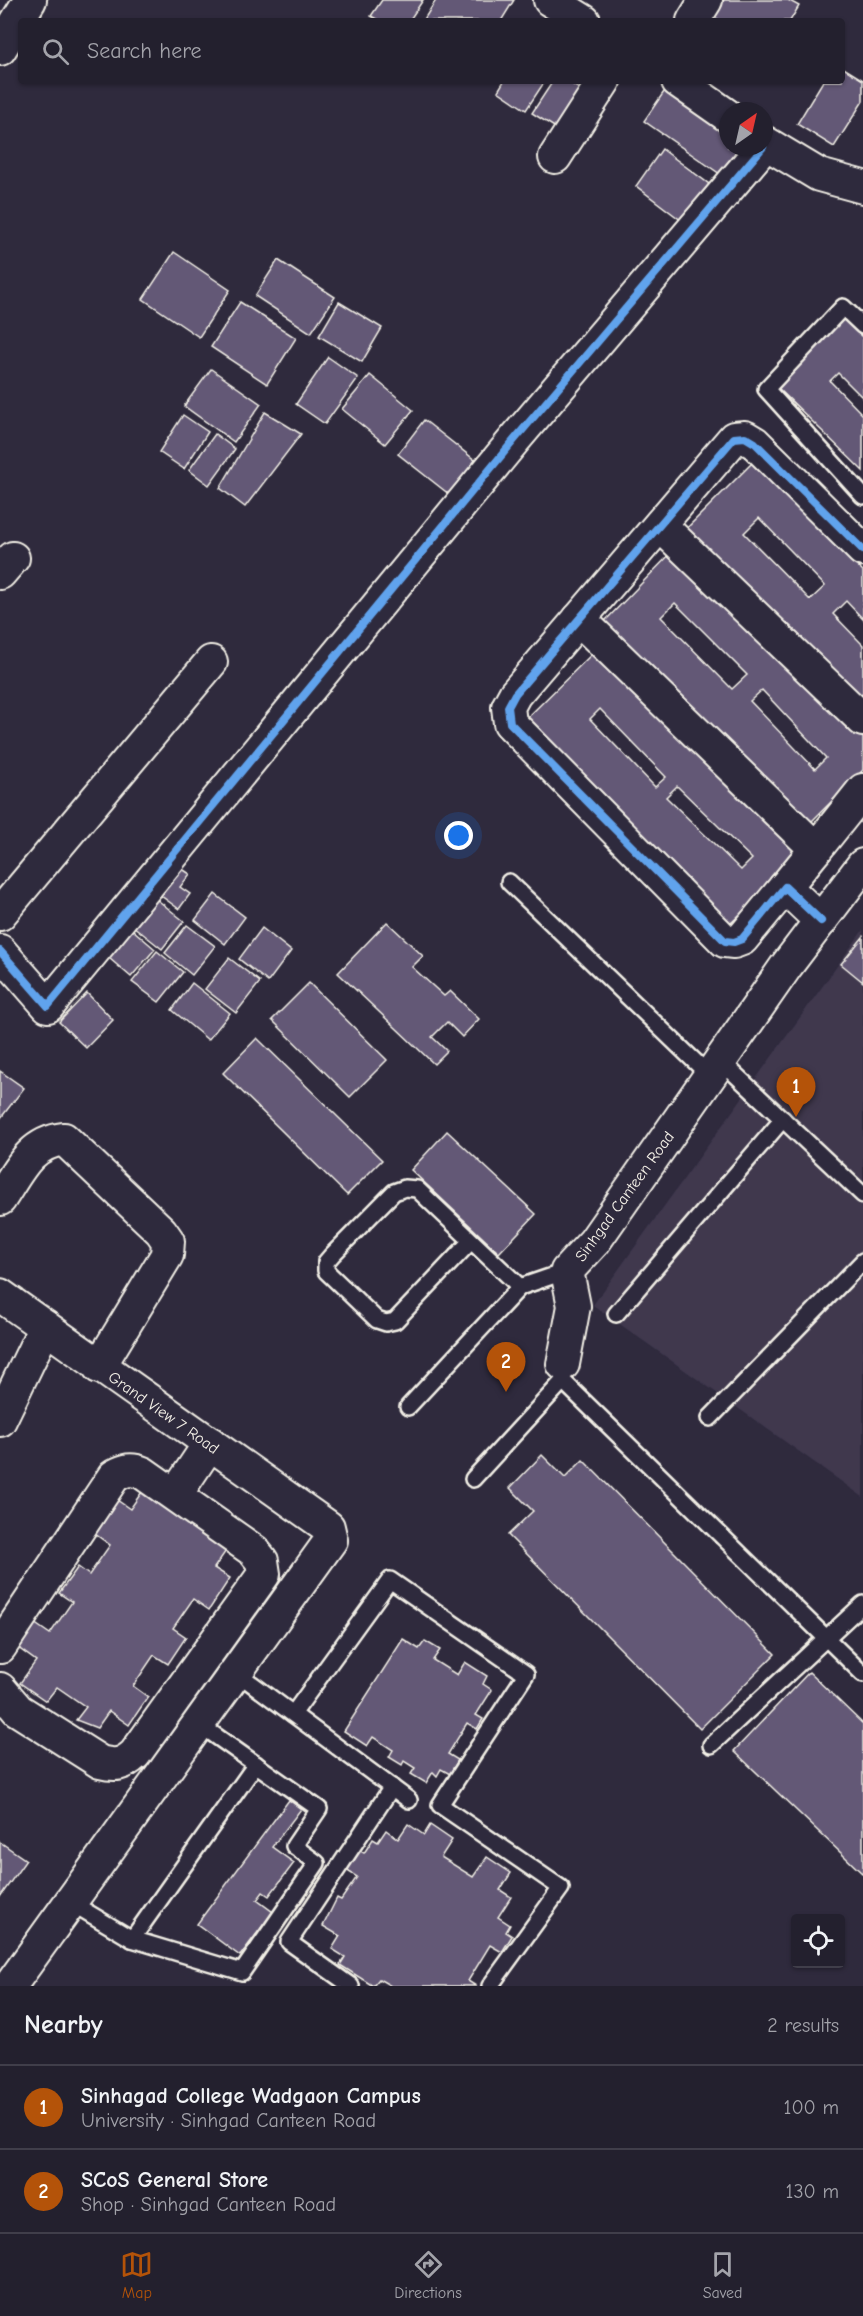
<!DOCTYPE html>
<html lang="en">
<head>
<meta charset="utf-8">
<style>
  :root { --surface:#23202e; --page:#2f2d3a; --text:#f1f3f6; --muted:#a3a3aa; --line:#403e4a; --accent:#b45309 }
  body { margin:0; font-family:"Comic Neue",sans-serif; background:var(--page); color:var(--text) }
  .controls { position:absolute; right:18px; bottom:18px; display:grid; overflow:hidden; border-radius:6px; box-shadow:0 2px 4px #0004 }
  .controls button { width:54px; height:54px; display:grid; place-items:center; padding:0; border:0; border-bottom:2px solid var(--line); background:var(--surface); color:var(--text); font:30px sans-serif }
  .compass { position:absolute; left:719px; top:102px; width:54px; height:54px; border-radius:50%; background:var(--surface); box-shadow:0 2px 4px #0004; rotate:34deg }
  .you { position:absolute; left:459px; top:836px; width:21px; height:21px; margin:-15px; border:4px solid #fff; border-radius:50%; background:#1a73e8; box-shadow:0 0 0 9px #1a73e833 }
  .badge { display:grid; place-items:center; width:39px; height:39px; border-radius:50%; background:var(--accent); color:#fff; font-size:20px; font-weight:700 }
  .pin { position:absolute; translate:-50% -50px; filter:drop-shadow(0 2px 3px #0008) }
  .pin::after { content:''; position:absolute; top:32px; width:21px; height:18px; background:inherit; clip-path:polygon(0 0,100% 0,50% 100%) }
  .list { margin:0; padding:0; list-style:none }
  h2 { display:flex; justify-content:space-between; align-items:center; height:78px; margin:0; padding:0 24px; font-size:26px }
  h2 small { font-size:20px; font-weight:400; color:var(--muted) }
  .list li { display:grid; grid-template-columns:39px 1fr auto; gap:18px; align-items:center; box-sizing:border-box; height:84px; padding:0 24px; border-top:2px solid var(--line) }
  .list b { display:block; font-size:22px; white-space:nowrap }
  .list p { margin:0; font-size:20px; white-space:nowrap; color:var(--muted) }
  .list em { font-size:20px; font-style:normal; color:var(--muted) }
  .icon { flex:none; width:33px; height:33px; fill:none; stroke:currentColor; stroke-width:2; stroke-linecap:round; stroke-linejoin:round }
  .map { position:relative; flex:none; width:863px; height:1986px; overflow:hidden }
  .search { position:absolute; background:var(--surface); box-shadow:0 2px 4px #0004; left:18px; right:18px; top:18px; height:66px; display:flex; align-items:center; gap:15px; box-sizing:border-box; padding:0 21px; border-radius:6px; color:var(--muted); font-size:22px }
  .sheet { height:246px; background:var(--surface) }
  nav { display:flex; justify-content:space-around; align-items:center; box-sizing:border-box; height:84px; border-top:2px solid var(--line); background:var(--surface); font-size:16px; color:var(--muted) }
  nav a { display:grid; justify-items:center; gap:3px }
  nav .on { color:var(--accent) }
  .map>svg:first-child { display:block }
  .built { fill:#3f384e }
  .building { fill:#645976; stroke:#f4f1e8; stroke-width:1.5; fill-rule:evenodd }
  .lines { fill:none; stroke-linecap:round; stroke-linejoin:round }
  .service-casing { stroke:#f4f1e8; stroke-width:20 }
  .minor-casing { stroke:#f4f1e8; stroke-width:36 }
  .service { stroke:#2f2a3d; stroke-width:15 }
  .minor { stroke:#2f2a3d; stroke-width:32 }
  .cycleway-casing { stroke:#2f2a3d; stroke-width:11 }
  .cycleway { stroke:#60a3ed; stroke-width:8 }
  .labels { text-anchor:middle; stroke-width:4.5; stroke-linejoin:round; paint-order:stroke }
  .street-label { font-size:16px; fill:#f4f1e8; stroke:#2f2a3d }
</style>
</head>
<body>
<div class="map">
<svg width="863" height="1986" viewBox="0 0 863 1986">
  <rect width="100%" height="100%" fill="#2f2a3d"/>
  <filter id="ink" filterUnits="userSpaceOnUse"><feTurbulence type="fractalNoise" baseFrequency=".0167" numOctaves="2"/><feDisplacementMap in="SourceGraphic" scale="12" xChannelSelector="R" yChannelSelector="G"/><feConvolveMatrix kernelMatrix="1 2 1 2 8 2 1 2 1" color-interpolation-filters="sRGB"/></filter>
  <g filter="url(#ink)">
    <!-- built -->
    <path class="built" d="M863 930V1497L593 1305Z"/>
    <!-- building -->
    <g class="building">
      <path d="M382 0H423L409 21H380L371 16Z"/>
      <path d="M436 0H514L501 21H423Z"/>
      <path d="M724 0H788L799 6 790 21H721L714 17Z"/>
      <path d="M842 67 863 80V101L834 147 797 124 823 81H842Z"/>
      <path d="M504 81H545L526 110 498 91Z"/>
      <path d="M553 81H567L585 93 559 130 532 113Z"/>
      <path d="M668 86 728 128V147H739L720 174 644 121Z"/>
      <path d="M662 149 709 184 682 221 636 186Z"/>
      <path d="M174 252 230 290 199 337 143 299Z"/>
      <path d="M278 260 335 297 311 333 255 296Z"/>
      <path d="M240 302 296 338 267 384 211 347Z"/>
      <path d="M339 302 382 328 362 362 319 336Z"/>
      <path d="M843 318 863 338V398L838 373 830 381 863 415V471L776 386Z"/>
      <path d="M328 357 358 378 325 424 296 404Z"/>
      <path d="M211 369 261 404 234 442 184 406Z"/>
      <path d="M370 375 413 410 385 444 342 409Z"/>
      <path d="M265 412 301 434 245 507 220 488Z"/>
      <path d="M183 415 208 432 184 469 159 452Z"/>
      <path d="M424 420 476 461 450 495 398 454Z"/>
      <path d="M215 434 235 449 209 485 189 470Z"/>
      <path d="M753 462 863 571V619L846 601 833 614 863 645V702L687 528ZM759 518 825 586 810 600 744 533Z"/>
      <path d="M673 551 863 738V770L809 824 604 622ZM675 603 747 675 732 689 661 617ZM762 690 826 758 815 769 750 701Z"/>
      <path d="M601 645 804 852 726 928 523 722ZM600 709 666 777 655 787 590 719ZM677 786 752 859 741 870 666 797Z"/>
      <path d="M173 863 190 874 180 887 190 894 179 909 153 890Z"/>
      <path d="M215 894 245 917 225 944 195 920Z"/>
      <path d="M155 898 184 921 162 949 133 926Z"/>
      <path d="M387 922 423 956 412 967 444 996 450 991 479 1019 462 1037 447 1022 432 1037 447 1051 434 1064 338 973Z"/>
      <path d="M126 924 155 949 131 977 102 952Z"/>
      <path d="M187 925 215 946 192 975 165 953Z"/>
      <path d="M262 928 291 951 268 982 239 959Z"/>
      <path d="M863 937V982L841 964Z"/>
      <path d="M157 951 183 972 159 1002 132 982Z"/>
      <path d="M229 958 260 982 236 1013 205 989Z"/>
      <path d="M192 983 230 1013 208 1040 172 1010Z"/>
      <path d="M309 983 387 1060 350 1097 272 1020Z"/>
      <path d="M87 993 113 1020 86 1048 59 1022Z"/>
      <path d="M257 1038 382 1160 347 1195 223 1073Z"/>
      <path d="M0 1071 24 1088 0 1119Z"/>
      <path d="M447 1131 536 1214 499 1253 411 1170Z"/>
      <path d="M542 1455 565 1478 583 1460 775 1654 700 1729 508 1535 533 1511 510 1488Z"/>
      <path d="M144 1489 228 1548 214 1568 230 1578 209 1610 193 1599 173 1628 186 1637 168 1664 154 1655 133 1686 148 1697 129 1725 109 1711 97 1728 76 1720 86 1707 57 1687 46 1701 20 1683 36 1661 17 1647 34 1623 50 1634 72 1602 59 1593 78 1567 89 1575 110 1545 91 1531 114 1498 130 1509Z"/>
      <path d="M403 1639 419 1649 425 1641 440 1650 433 1660 457 1675 465 1662 487 1676 483 1684 492 1690 476 1715 483 1719 477 1729 467 1723 448 1754 458 1760 450 1774 441 1769 437 1776 433 1772 426 1783 411 1774 415 1768 404 1761 402 1765 389 1757 393 1750 373 1737 367 1746 344 1731Z"/>
      <path d="M809 1672 863 1724V1874L734 1751Z"/>
      <path d="M289 1800 301 1809 272 1847 294 1863 269 1896 263 1892 257 1900 273 1912 240 1956 197 1924Z"/>
      <path d="M408 1824 424 1835 430 1825 452 1840 441 1857 473 1877 487 1857 511 1873 500 1890 511 1897 498 1917 510 1925 506 1932 512 1936 502 1952 490 1945 468 1981 476 1986H391L379 1979 373 1986 340 1965 345 1957 332 1949 340 1936 323 1926 337 1898 341 1900 357 1877 343 1868 357 1849 364 1853 373 1839 378 1842 386 1830 398 1839Z"/>
      <path d="M0 1842 26 1860 0 1897Z"/>
    </g>
    <g class="lines">
      <!-- service casing -->
      <g class="service-casing">
        <g id="service">
          <path d="M863 326 843 307 766 389 863 496"/>
          <path d="M509 882 711 1077"/>
          <path d="M721 1061 863 1195"/>
          <path d="M471 1241 395 1321 386 1323 377 1320 326 1271V1262L332 1255 394 1192 405 1188 417 1189 520 1287"/>
          <path d="M616 1314 783 1119"/>
          <path d="M563 1364V1381L863 1674"/>
          <path d="M408 1407 520 1287 567 1271"/>
          <path d="M710 1418 863 1261"/>
          <path d="M473 1479 563 1381"/>
          <path d="M236 1672 409 1800"/>
          <path d="M293 1714 390 1580 526 1674 440 1805 561 1888 490 1986"/>
          <path d="M711 1745 863 1604"/>
          <path d="M70 1902 132 1939 242 1972 317 1863 294 1846 319 1809 199 1724"/>
          <path d="M132 1939 256 1764"/>
          <path d="M351 1986 289 1942 392 1787"/>
        </g>
      </g>
      <!-- minor casing -->
      <g class="minor-casing">
        <g id="minor">
          <path d="M550 0 584 21"/>
          <path d="M693 21 706 0"/>
          <path d="M0 49 30 0"/>
          <path d="M678 81 728 116"/>
          <path d="M764 142 819 175 863 187"/>
          <path d="M555 157 604 81"/>
          <path d="M660 525 863 720"/>
          <path d="M0 573 13 558"/>
          <path d="M579 619 816 849 785 887"/>
          <path d="M816 849 863 790"/>
          <path d="M0 914 211 662"/>
          <path d="M821 921 785 887 742 939 734 942 725 941 510 723 508 707 515 694 734 438 745 437 755 443 863 550"/>
          <path d="M0 951 48 1006 515 439 763 147"/>
          <path d="M0 1199C18 1172 29 1143 64 1139L161 1231 168 1241 167 1255 99 1367"/>
          <path d="M0 1295 328 1527 331 1540 10 1986"/>
          <path d="M563 1364 574 1306 567 1271 594 1242 787 965 863 865"/>
          <path d="M0 1420 45 1327"/>
          <path d="M176 1494 210 1443"/>
          <path d="M0 1647 114 1476C125 1470 131 1468 143 1473L254 1551 262 1561 264 1574 135 1754C123 1765 116 1766 100 1762L18 1710 0 1689"/>
        </g>
      </g>
      <!-- service -->
      <use href="#service" class="service"/>
      <!-- minor -->
      <use href="#minor" class="minor"/>
      <!-- cycleway casing -->
      <g class="cycleway-casing">
        <g id="cycleway">
          <path d="M821 921 785 887 742 939 734 942 725 941 510 723 508 707 515 694 734 438 745 437 755 443 863 550"/>
          <path d="M0 951 48 1006 515 439 763 147"/>
        </g>
      </g>
      <!-- cycleway -->
      <use href="#cycleway" class="cycleway"/>
    </g>
  </g>
  <g class="labels">
    <!-- street labels -->
    <g class="street-label">
      <text transform="translate(624 1196) rotate(-54)" y="6">Sinhgad Canteen Road</text>
      <text transform="translate(164 1412) rotate(35)" y="6">Grand View 7 Road</text>
    </g>
  </g>
</svg>
<div class="controls">
<button><svg class="icon" aria-label="locate" viewBox="0 0 24 24"><circle cx="12" cy="12" r="6"/><path d="M12 2v4M12 18v4M2 12h4M18 12h4"/></svg></button>
</div>
<svg class="compass" viewBox="-18 -18 36 36"><path d="M0-13l5 13h-10z" fill="#e53935"/><path d="M0 13l5-13h-10z" fill="#a3a3aa"/></svg>
<div class="you"></div>
<div class="pin badge" style="left:796px;top:1117px">1</div>
<div class="pin badge" style="left:506px;top:1392px">2</div>
<div class="search"><svg class="icon" aria-label="search" viewBox="0 0 24 24"><circle cx="10" cy="10" r="6"/><path d="M15 15l6 6"/></svg>Search here</div>
</div>
<section class="sheet">
<h2>Nearby<small>2 results</small></h2>
<ul class="list">
<li><span class="badge">1</span><div><b>Sinhagad College Wadgaon Campus</b><p>University · Sinhgad Canteen Road</p></div><em>100 m</em></li>
<li><span class="badge">2</span><div><b>SCoS General Store</b><p>Shop · Sinhgad Canteen Road</p></div><em>130 m</em></li>
</ul>
</section>
<nav>
<a class="on"><svg class="icon" aria-label="map" viewBox="0 0 24 24"><path d="M3 6l6-2 6 2 6-2v14l-6 2-6-2-6 2zM9 4v14M15 6v14"/></svg>Map</a>
<a><svg class="icon" aria-label="directions" viewBox="0 0 24 24"><path d="M12 3l9 9-9 9-9-9zM9 14v-3h6M13 9l2 2-2 2"/></svg>Directions</a>
<a><svg class="icon" aria-label="saved" viewBox="0 0 24 24"><path d="M7 4h10v16l-5-4-5 4z"/></svg>Saved</a>
</nav>
</body>
</html>
